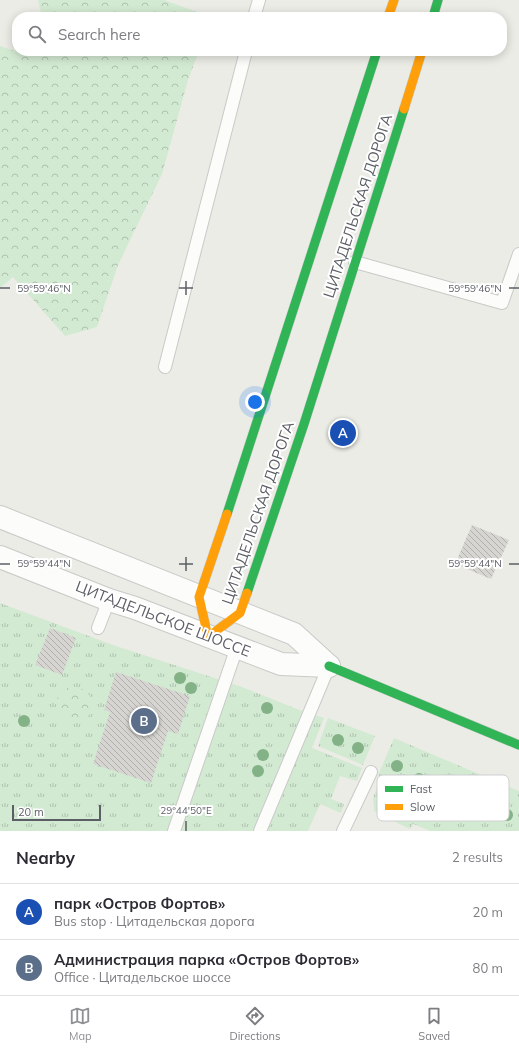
<!DOCTYPE html>
<html lang="en">
<head>
<meta charset="utf-8">
<style>
  :root { --surface:#fff; --page:#f2f2f3; --text:#2b2b33; --muted:#7c7c81; --line:#e1e1e2; --accent:#8e9092 }
  body { margin:0; font-family:Mulish,sans-serif; background:var(--page); color:var(--text) }
  .scale { position:absolute; left:12px; bottom:10px; width:89px; box-sizing:border-box; padding-left:4px; border:2px solid #5b5f65; border-top:0; font-size:11px; line-height:14px; white-space:nowrap; color:#5b5f65; -webkit-text-stroke:3px #fff; paint-order:stroke }
  .you { position:absolute; left:255px; top:402px; width:14px; height:14px; margin:-10px; border:3px solid #fff; border-radius:50%; background:#1a73e8; box-shadow:0 0 0 6px #1a73e833 }
  .badge { display:grid; place-items:center; width:26px; height:26px; border-radius:50%; background:var(--accent); color:#fff; font-size:13px; font-weight:700 }
  .pin { position:absolute; translate:-50% -50%; border:2px solid #fff; box-shadow:0 1px 4px #0006 }
  .list { margin:0; padding:0; list-style:none }
  h2 { display:flex; justify-content:space-between; align-items:center; height:52px; margin:0; padding:0 16px; font-size:17px }
  h2 small { font-size:13px; font-weight:400; color:var(--muted) }
  .list li { display:grid; grid-template-columns:26px 1fr auto; gap:12px; align-items:center; box-sizing:border-box; height:56px; padding:0 16px; border-top:1px solid var(--line) }
  .list b { display:block; font-size:15px; white-space:nowrap }
  .list p { margin:0; font-size:13px; white-space:nowrap; color:var(--muted) }
  .list em { font-size:13px; font-style:normal; color:var(--muted) }
  .icon { flex:none; width:22px; height:22px; fill:none; stroke:currentColor; stroke-width:2; stroke-linecap:round; stroke-linejoin:round }
  .map { position:relative; flex:none; width:519px; height:831px; overflow:hidden }
  .search { position:absolute; background:var(--surface); box-shadow:0 2px 10px #0003; left:12px; right:12px; top:12px; height:44px; display:flex; align-items:center; gap:10px; box-sizing:border-box; padding:0 14px; border-radius:16px; color:var(--muted); font-size:15px }
  .sheet { height:164px; background:var(--surface) }
  nav { display:flex; justify-content:space-around; align-items:center; box-sizing:border-box; height:56px; border-top:1px solid var(--line); background:var(--surface); font-size:11px; color:var(--muted) }
  nav a { display:grid; justify-items:center; gap:2px }
  nav .on { color:var(--accent) }
  .map>svg:first-child { display:block }
  .grass { fill:url(#grass-tufts) }
  .forest { fill:url(#forest-crowns) }
  .building { fill:url(#building-back-hatch) }
  .lines { fill:none; stroke-linecap:round; stroke-linejoin:round }
  .lane-casing { stroke:#c9cac8; stroke-width:14 }
  .street-casing { stroke:#c9cac8; stroke-width:24 }
  .fast-casing { stroke:#c9cbca; stroke-width:10 }
  .slow-casing { stroke:#c9cbca; stroke-width:10 }
  .lane { stroke:#fcfcfb; stroke-width:12 }
  .street { stroke:#fcfcfb; stroke-width:22 }
  .fast { stroke:#30b455; stroke-width:9 }
  .slow { stroke:#ff9f0a; stroke-width:9 }
  .tree { fill:#83b287 }
  .ticks { fill:none; stroke:#5b5f65; stroke-width:1.5 }
  .labels { text-anchor:middle; stroke-width:4; stroke-linejoin:round; paint-order:stroke }
  .street-label { font-size:15px; fill:#5b5f65; stroke:#fff }
  .key { fill:#fff; stroke:#cecfd1; stroke-width:1 }
  .key-label { font-size:11px; fill:#5b5f65 }
  .ticks-label { font-size:10px; text-anchor:middle; fill:#5b5f65; stroke:#fff; stroke-width:4; stroke-linejoin:round; paint-order:stroke }
</style>
</head>
<body>
<div class="map">
<svg width="519" height="831" viewBox="0 0 519 831">
  <defs>
    <pattern id="grass-tufts" width="24" height="20" patternUnits="userSpaceOnUse"><rect width="24" height="20" fill="#d3ead2"/><path d="M3 7l-1-3M5 7V3M7 7l1-3M15 17l-1-3M17 17v-4M19 17l1-3" fill="none" stroke="#aec1ae"/></pattern>
    <pattern id="forest-crowns" width="20" height="18" patternUnits="userSpaceOnUse"><rect width="20" height="18" fill="#d3ead2"/><path d="M2 6a3 3 0 1 1 6 0M12 15a3 3 0 1 1 6 0" fill="none" stroke="#aec1ae"/></pattern>
    <pattern id="building-back-hatch" width="6" height="6" patternUnits="userSpaceOnUse"><rect width="6" height="6" fill="#d6d5d1"/><path d="M-1 5l2 2M0 0l6 6M5-1l2 2" fill="none" stroke="#b1b0ad"/></pattern>
  </defs>
  <rect width="100%" height="100%" fill="#ecece6"/>
  <!-- grass -->
  <g class="grass">
    <path d="M0 603 113 645 242 687 297 709 324 718 312 748 362 768 357 781 340 776 331 799 344 804 341 813 320 804 308 831H0Z"/>
    <path d="M328 718 375 736 363 765 318 746Z"/>
    <path d="M394 738 519 791V831H430L413 824 410 829 380 815 374 811 373 798 381 777 378 775Z"/>
  </g>
  <!-- forest -->
  <g class="forest">
    <path d="M38 0H164L211 17H42Z"/>
    <path d="M0 46 15 51 17 50 199 51 188 80 162 174 118 265 97 327 65 336 13 277 0 288Z"/>
    <circle cx="74" cy="705" r="18"/>
  </g>
  <!-- building -->
  <g class="building">
    <path d="M472 525 509 540 491 579 455 564Z"/>
    <path d="M50 628 76 638 62 675 35 665Z"/>
    <path d="M116 672 190 696 178 734 168 731 151 783 93 764 110 712 104 710Z"/>
  </g>
  <g class="lines">
    <!-- lane casing -->
    <g class="lane-casing">
      <g id="lane">
        <path d="M254 17 259 0"/>
        <path d="M355 262 502 303 519 254"/>
        <path d="M165 367 246 51"/>
        <path d="M98 628 109 600"/>
        <path d="M174 831 237 647"/>
        <path d="M260 831 329 666"/>
        <path d="M343 831 371 772"/>
      </g>
    </g>
    <!-- street casing -->
    <g class="street-casing">
      <g id="street">
        <path d="M0 517 294 634 329 666"/>
        <path d="M0 557 109 600 135 608 281 664 329 666"/>
      </g>
    </g>
    <!-- fast casing -->
    <g class="fast-casing">
      <g id="fast">
        <path d="M433 17 438 0"/>
        <path d="M227 514 377 51"/>
        <path d="M247 593 304 424 404 109"/>
        <path d="M329 666 519 745"/>
      </g>
    </g>
    <!-- slow casing -->
    <g class="slow-casing">
      <g id="slow">
        <path d="M388 17 394 0"/>
        <path d="M404 109 422 51"/>
        <path d="M227 514 199 597 208 637 240 613 247 593"/>
      </g>
    </g>
    <!-- lane -->
    <use href="#lane" class="lane"/>
    <!-- street -->
    <use href="#street" class="street"/>
    <!-- fast -->
    <use href="#fast" class="fast"/>
    <!-- slow -->
    <use href="#slow" class="slow"/>
  </g>
  <!-- trees -->
  <g class="tree">
    <circle cx="180" cy="678" r="6"/>
    <circle cx="191" cy="688" r="6"/>
    <circle cx="267" cy="708" r="6"/>
    <circle cx="24" cy="721" r="6"/>
    <circle cx="338" cy="740" r="6"/>
    <circle cx="358" cy="748" r="6"/>
    <circle cx="263" cy="755" r="6"/>
    <circle cx="397" cy="766" r="6"/>
    <circle cx="258" cy="771" r="6"/>
    <circle cx="419" cy="779" r="6"/>
    <circle cx="507" cy="815" r="6"/>
  </g>
  <!-- ticks -->
  <path class="ticks" d="M186 281V295M0 288H10M179 288H193M509 288H519M186 557V571M0 564H10M179 564H193M509 564H519M186 821V831"/>
  <g class="labels">
    <!-- street labels -->
    <g class="street-label">
      <text transform="translate(358 206) rotate(-72)" y="5">ЦИТАДЕЛЬСКАЯ ДОРОГА</text>
      <text transform="translate(258 513) rotate(-71)" y="5">ЦИТАДЕЛЬСКАЯ ДОРОГА</text>
      <text transform="translate(163 619) rotate(21)" y="5">ЦИТАДЕЛЬСКОЕ ШОССЕ</text>
    </g>
  </g>
  <!-- legend -->
  <rect x="377" y="775" width="132" height="46" rx="6" class="key"/>
  <rect x="385" y="786" width="18" height="6" fill="#30b455"/>
  <rect x="385" y="804" width="18" height="6" fill="#ff9f0a"/>
  <g class="key-label">
    <text x="410" y="793">Fast</text>
    <text x="410" y="811">Slow</text>
  </g>
  <g class="ticks-label">
    <text x="44" y="292">59°59'46"N</text>
    <text x="475" y="292">59°59'46"N</text>
    <text x="44" y="567">59°59'44"N</text>
    <text x="475" y="567">59°59'44"N</text>
    <text x="186" y="814">29°44'50"E</text>
  </g>
</svg>
<div class="scale">20 m</div>
<div class="you"></div>
<div class="pin badge" style="left:343px;top:433px;background:#1a4fb4">A</div>
<div class="pin badge" style="left:144px;top:721px;background:#5c6f8a">B</div>
<div class="search"><svg class="icon" aria-label="search" viewBox="0 0 24 24"><circle cx="10" cy="10" r="6"/><path d="M15 15l6 6"/></svg>Search here</div>
</div>
<section class="sheet">
<h2>Nearby<small>2 results</small></h2>
<ul class="list">
<li><span class="badge" style="background:#1a4fb4">A</span><div><b>парк «Остров Фортов»</b><p>Bus stop · Цитадельская дорога</p></div><em>20 m</em></li>
<li><span class="badge" style="background:#5c6f8a">B</span><div><b>Администрация парка «Остров Фортов»</b><p>Office · Цитадельское шоссе</p></div><em>80 m</em></li>
</ul>
</section>
<nav>
<a class="on"><svg class="icon" aria-label="map" viewBox="0 0 24 24"><path d="M3 6l6-2 6 2 6-2v14l-6 2-6-2-6 2zM9 4v14M15 6v14"/></svg>Map</a>
<a><svg class="icon" aria-label="directions" viewBox="0 0 24 24"><path d="M12 3l9 9-9 9-9-9zM9 14v-3h6M13 9l2 2-2 2"/></svg>Directions</a>
<a><svg class="icon" aria-label="saved" viewBox="0 0 24 24"><path d="M7 4h10v16l-5-4-5 4z"/></svg>Saved</a>
</nav>
</body>
</html>
